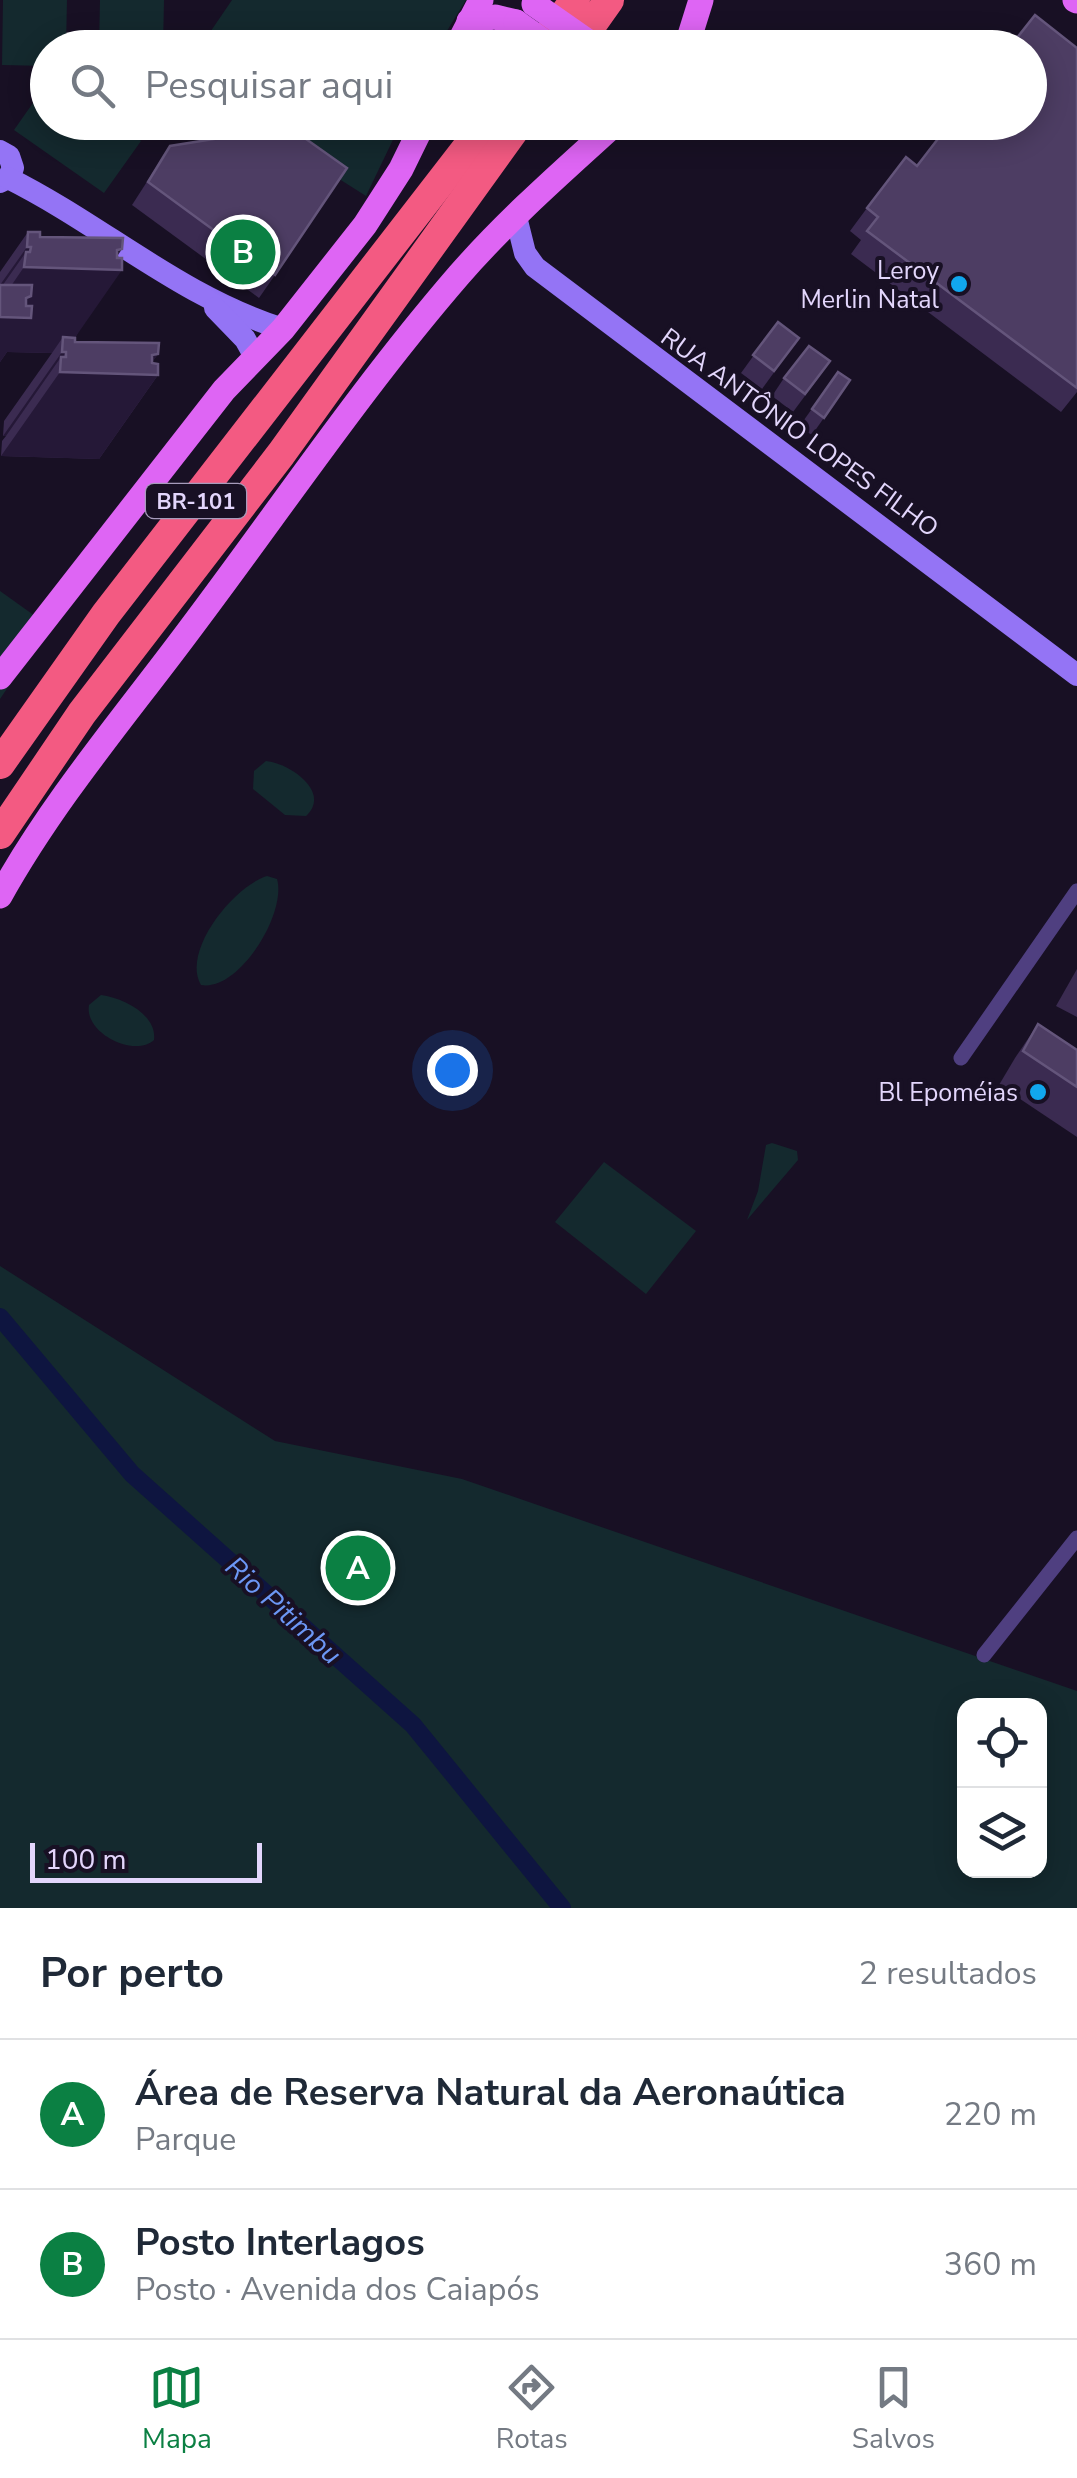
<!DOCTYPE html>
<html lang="pt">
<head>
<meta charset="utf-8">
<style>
  :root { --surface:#fff; --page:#f2f2f3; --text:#1f2937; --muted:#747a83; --line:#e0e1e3; --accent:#0b8043 }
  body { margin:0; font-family:"Nunito Sans",sans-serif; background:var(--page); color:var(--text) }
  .controls { position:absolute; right:30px; bottom:30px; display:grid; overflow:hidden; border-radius:20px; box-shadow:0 5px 25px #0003 }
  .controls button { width:90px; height:90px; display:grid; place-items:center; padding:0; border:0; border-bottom:2px solid var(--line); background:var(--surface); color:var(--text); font:50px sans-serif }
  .scale { position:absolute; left:30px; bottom:25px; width:232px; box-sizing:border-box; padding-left:10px; border:5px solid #e3d6fc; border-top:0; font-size:28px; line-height:35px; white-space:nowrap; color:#e3d6fc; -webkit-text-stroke:8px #181024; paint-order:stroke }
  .you { position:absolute; left:452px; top:1070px; width:35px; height:35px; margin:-25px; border:8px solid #fff; border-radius:50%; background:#1a73e8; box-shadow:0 0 0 15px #1a73e833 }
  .badge { display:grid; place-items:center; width:65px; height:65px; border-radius:50%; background:var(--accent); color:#fff; font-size:32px; font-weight:700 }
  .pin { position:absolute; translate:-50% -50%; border:5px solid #fff; box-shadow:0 2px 10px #0006 }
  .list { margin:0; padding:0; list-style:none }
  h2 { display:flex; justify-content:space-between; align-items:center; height:130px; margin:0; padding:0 40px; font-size:42px }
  h2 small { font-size:32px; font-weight:400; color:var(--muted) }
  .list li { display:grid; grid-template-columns:65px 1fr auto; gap:30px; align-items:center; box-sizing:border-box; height:150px; padding:0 40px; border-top:2px solid var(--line) }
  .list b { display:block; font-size:38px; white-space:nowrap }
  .list p { margin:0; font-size:32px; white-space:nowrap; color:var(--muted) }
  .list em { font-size:32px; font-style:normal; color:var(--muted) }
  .icon { flex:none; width:55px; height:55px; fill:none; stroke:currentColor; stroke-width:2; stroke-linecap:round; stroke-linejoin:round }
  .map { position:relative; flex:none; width:1077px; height:1908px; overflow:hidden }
  .search { position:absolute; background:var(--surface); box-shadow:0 5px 25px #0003; left:30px; right:30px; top:30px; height:110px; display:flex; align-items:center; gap:25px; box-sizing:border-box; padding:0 35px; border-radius:55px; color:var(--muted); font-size:38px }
  .sheet { height:430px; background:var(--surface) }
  nav { display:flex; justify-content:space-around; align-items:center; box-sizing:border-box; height:140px; border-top:2px solid var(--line); background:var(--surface); font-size:28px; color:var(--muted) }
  nav a { display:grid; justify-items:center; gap:5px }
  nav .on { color:var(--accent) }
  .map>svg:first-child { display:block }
  .green { fill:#14292e; fill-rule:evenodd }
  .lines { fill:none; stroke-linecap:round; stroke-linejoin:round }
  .canal { stroke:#0e1540; stroke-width:18 }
  .street { stroke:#4f3f80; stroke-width:15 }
  .secondary { stroke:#9474f5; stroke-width:22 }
  .primary { stroke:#de65f4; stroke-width:25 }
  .highway { stroke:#f35a82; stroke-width:30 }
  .primary-bridge { stroke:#de65f4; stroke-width:25 }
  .wall { fill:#3b2b51 }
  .shaded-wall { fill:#251837 }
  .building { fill:#4d3d63; stroke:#64557b; stroke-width:2.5 }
  .poi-dot { fill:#11a7ee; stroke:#181024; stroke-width:4 }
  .labels { text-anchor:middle; stroke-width:8; stroke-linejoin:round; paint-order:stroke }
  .shield { fill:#181024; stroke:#a69bbb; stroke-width:2.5 }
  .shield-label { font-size:22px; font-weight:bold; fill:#e3d6fc }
  .poi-label { font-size:25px; fill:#e3d6fc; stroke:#181024; text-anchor:end }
  .street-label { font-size:25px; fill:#e3d6fc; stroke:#181024 }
  .water-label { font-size:28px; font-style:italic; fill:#6c97f5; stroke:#181024 }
</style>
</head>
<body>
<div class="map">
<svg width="1077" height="1908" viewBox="0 0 1077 1908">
  <rect width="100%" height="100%" fill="#181024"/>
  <!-- green -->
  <g class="green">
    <path d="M3 0H67L66 47 48 48 47 66 2 65Z"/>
    <path d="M100 0H164L163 47H99Z"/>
    <path d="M232 0H466L437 47H200Z"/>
    <path d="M47 83 48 122 114 123 141 141 104 193 14 130Z"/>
    <path d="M251 123H401L366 196Z"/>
    <path d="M0 591 49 626 0 699Z"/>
    <path d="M266 761C289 763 332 792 306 816L285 815 253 789 254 771Z"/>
    <path d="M267 876 277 879C287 913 239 992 201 985 181 951 234 886 267 876Z"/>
    <path d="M101 995C124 998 157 1015 154 1040 134 1058 84 1033 89 1005Z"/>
    <path d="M772 1143 797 1151 798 1160 747 1220 758 1191 766 1145Z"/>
    <path d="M604 1162 696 1231 646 1294 555 1222Z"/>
    <path d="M0 1266 275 1441 462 1479 1077 1691V1908H0ZM964 1706H1040V1870H964Z"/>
  </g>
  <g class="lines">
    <!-- canal -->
    <path class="canal" d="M0 1317 132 1474 413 1725 562 1908"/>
    <!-- street -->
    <g class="street">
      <path d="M961 1058 1077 891"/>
      <path d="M984 1655 1077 1538"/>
    </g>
    <!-- secondary -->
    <g class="secondary">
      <path d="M0 151 9 156 13 168 8 178 0 182"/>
      <path d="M8 178C104 226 179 296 283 329"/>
      <path d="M516 217 525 253 535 267 1077 675"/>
      <path d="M215 308 245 339 255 357"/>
    </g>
    <!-- primary -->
    <g class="primary">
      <path d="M1075 0 1077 1"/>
      <path d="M469 21 495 17 516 22"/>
      <path d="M456 48 481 0"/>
      <path d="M686 48 701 0"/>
      <path d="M0 677 224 390 283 329 365 225 401 169 424 122"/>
      <path d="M0 896C54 799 127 714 193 625 281 508 363 386 459 275 507 220 563 171 617 122"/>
    </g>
    <!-- highway -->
    <g class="highway">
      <path d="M544 42 575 0"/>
      <path d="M575 48 609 0"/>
      <path d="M0 764 106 614 487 122"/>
      <path d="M0 834 82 713 281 454 520 122"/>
    </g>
    <!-- primary-bridge -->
    <g class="primary-bridge">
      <path d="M534 4 597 48"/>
      <path d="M516 22 553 48"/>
    </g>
  </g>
  <!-- wall -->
  <g class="wall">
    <path d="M1077 48V392L1061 412 851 254 861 240 850 231 867 208 917 166Z"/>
    <path d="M170 146 275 275 259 298 132 205Z"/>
    <path d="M28 232 40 237 117 257 75 338V342L158 354 152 362 158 375 99 459 1 456 2 441 6 436H3L4 421 52 353 7 352 0 362V272Z"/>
    <path d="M778 322 799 338 762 389 741 373Z"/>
    <path d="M830 362 793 412 772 396 784 378Z"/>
    <path d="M838 372 850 380 812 435 799 427Z"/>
    <path d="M1077 969V1017L1056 1006Z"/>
    <path d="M1038 1024 1077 1050V1137L999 1085 1015 1058Z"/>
  </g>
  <!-- shaded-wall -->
  <g class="shaded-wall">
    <path d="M27 247H31L26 255V252L0 289V285Z"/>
    <path d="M122 249 108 270H122L65 352H66L61 360V357L6 436H3L62 352 63 337 52 353 7 352 0 362V302L24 267Z"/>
    <path d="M158 354 143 375H158L99 459 1 456 60 372Z"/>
  </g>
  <!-- building -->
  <g class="building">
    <path d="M1035 15 1077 48V388L867 231 878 217 867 208 906 157 917 166 951 122H1030V48H1009Z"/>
    <path d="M289 127 347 168 275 275 148 182 170 146Z"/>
    <path d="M28 232H40V237L123 238 122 249 117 250V258H122V270L24 267 26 252H30L31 247H27Z"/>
    <path d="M0 285H32L31 296 26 298V306H32L31 318 0 317Z"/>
    <path d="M778 322 799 338 774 371 753 355Z"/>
    <path d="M63 337 75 338V342L159 343 158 354 152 355V363L158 364V375L60 372 61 357H66V352H62Z"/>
    <path d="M809 346 830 361 805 394 784 378Z"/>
    <path d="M838 372 850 380 824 418 812 409Z"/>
    <path d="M1038 1024 1077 1050V1087L1023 1051Z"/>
  </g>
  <!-- markers -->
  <g class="poi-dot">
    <circle cx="959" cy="284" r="10"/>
    <circle cx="1038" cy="1092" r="10"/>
  </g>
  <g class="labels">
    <!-- shield labels -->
    <rect class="shield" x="146" y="484" width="100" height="34" rx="8"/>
    <g class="shield-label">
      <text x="196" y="509">BR-101</text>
    </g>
    <!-- poi labels -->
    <g class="poi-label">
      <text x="939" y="279">Leroy<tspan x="939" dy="29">Merlin Natal</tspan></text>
      <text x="1018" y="1101">Bl Epoméias</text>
    </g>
    <!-- street labels -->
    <g class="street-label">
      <text transform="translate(800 432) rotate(36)" y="9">RUA ANTÔNIO LOPES FILHO</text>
    </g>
    <!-- water labels -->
    <g class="water-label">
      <text transform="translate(284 1610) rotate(42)" y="10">Rio Pitimbu</text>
    </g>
  </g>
</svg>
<div class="controls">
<button><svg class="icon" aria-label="locate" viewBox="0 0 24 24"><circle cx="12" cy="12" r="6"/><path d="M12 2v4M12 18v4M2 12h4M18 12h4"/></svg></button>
<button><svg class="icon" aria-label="layers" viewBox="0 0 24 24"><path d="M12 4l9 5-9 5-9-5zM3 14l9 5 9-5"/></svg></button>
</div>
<div class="scale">100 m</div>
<div class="you"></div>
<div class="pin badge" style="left:358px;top:1568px">A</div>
<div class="pin badge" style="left:243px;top:252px">B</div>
<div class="search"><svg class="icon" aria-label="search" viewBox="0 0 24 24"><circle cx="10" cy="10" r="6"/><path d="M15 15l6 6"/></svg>Pesquisar aqui</div>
</div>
<section class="sheet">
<h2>Por perto<small>2 resultados</small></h2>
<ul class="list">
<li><span class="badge">A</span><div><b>Área de Reserva Natural da Aeronaútica</b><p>Parque</p></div><em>220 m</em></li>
<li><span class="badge">B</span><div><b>Posto Interlagos</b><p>Posto · Avenida dos Caiapós</p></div><em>360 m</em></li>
</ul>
</section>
<nav>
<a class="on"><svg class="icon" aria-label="map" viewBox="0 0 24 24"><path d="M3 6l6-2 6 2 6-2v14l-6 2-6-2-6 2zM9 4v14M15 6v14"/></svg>Mapa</a>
<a><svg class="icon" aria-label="directions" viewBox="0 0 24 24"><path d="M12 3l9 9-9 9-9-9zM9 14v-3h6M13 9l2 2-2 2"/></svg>Rotas</a>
<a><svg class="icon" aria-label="saved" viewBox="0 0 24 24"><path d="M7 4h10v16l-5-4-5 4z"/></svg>Salvos</a>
</nav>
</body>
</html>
